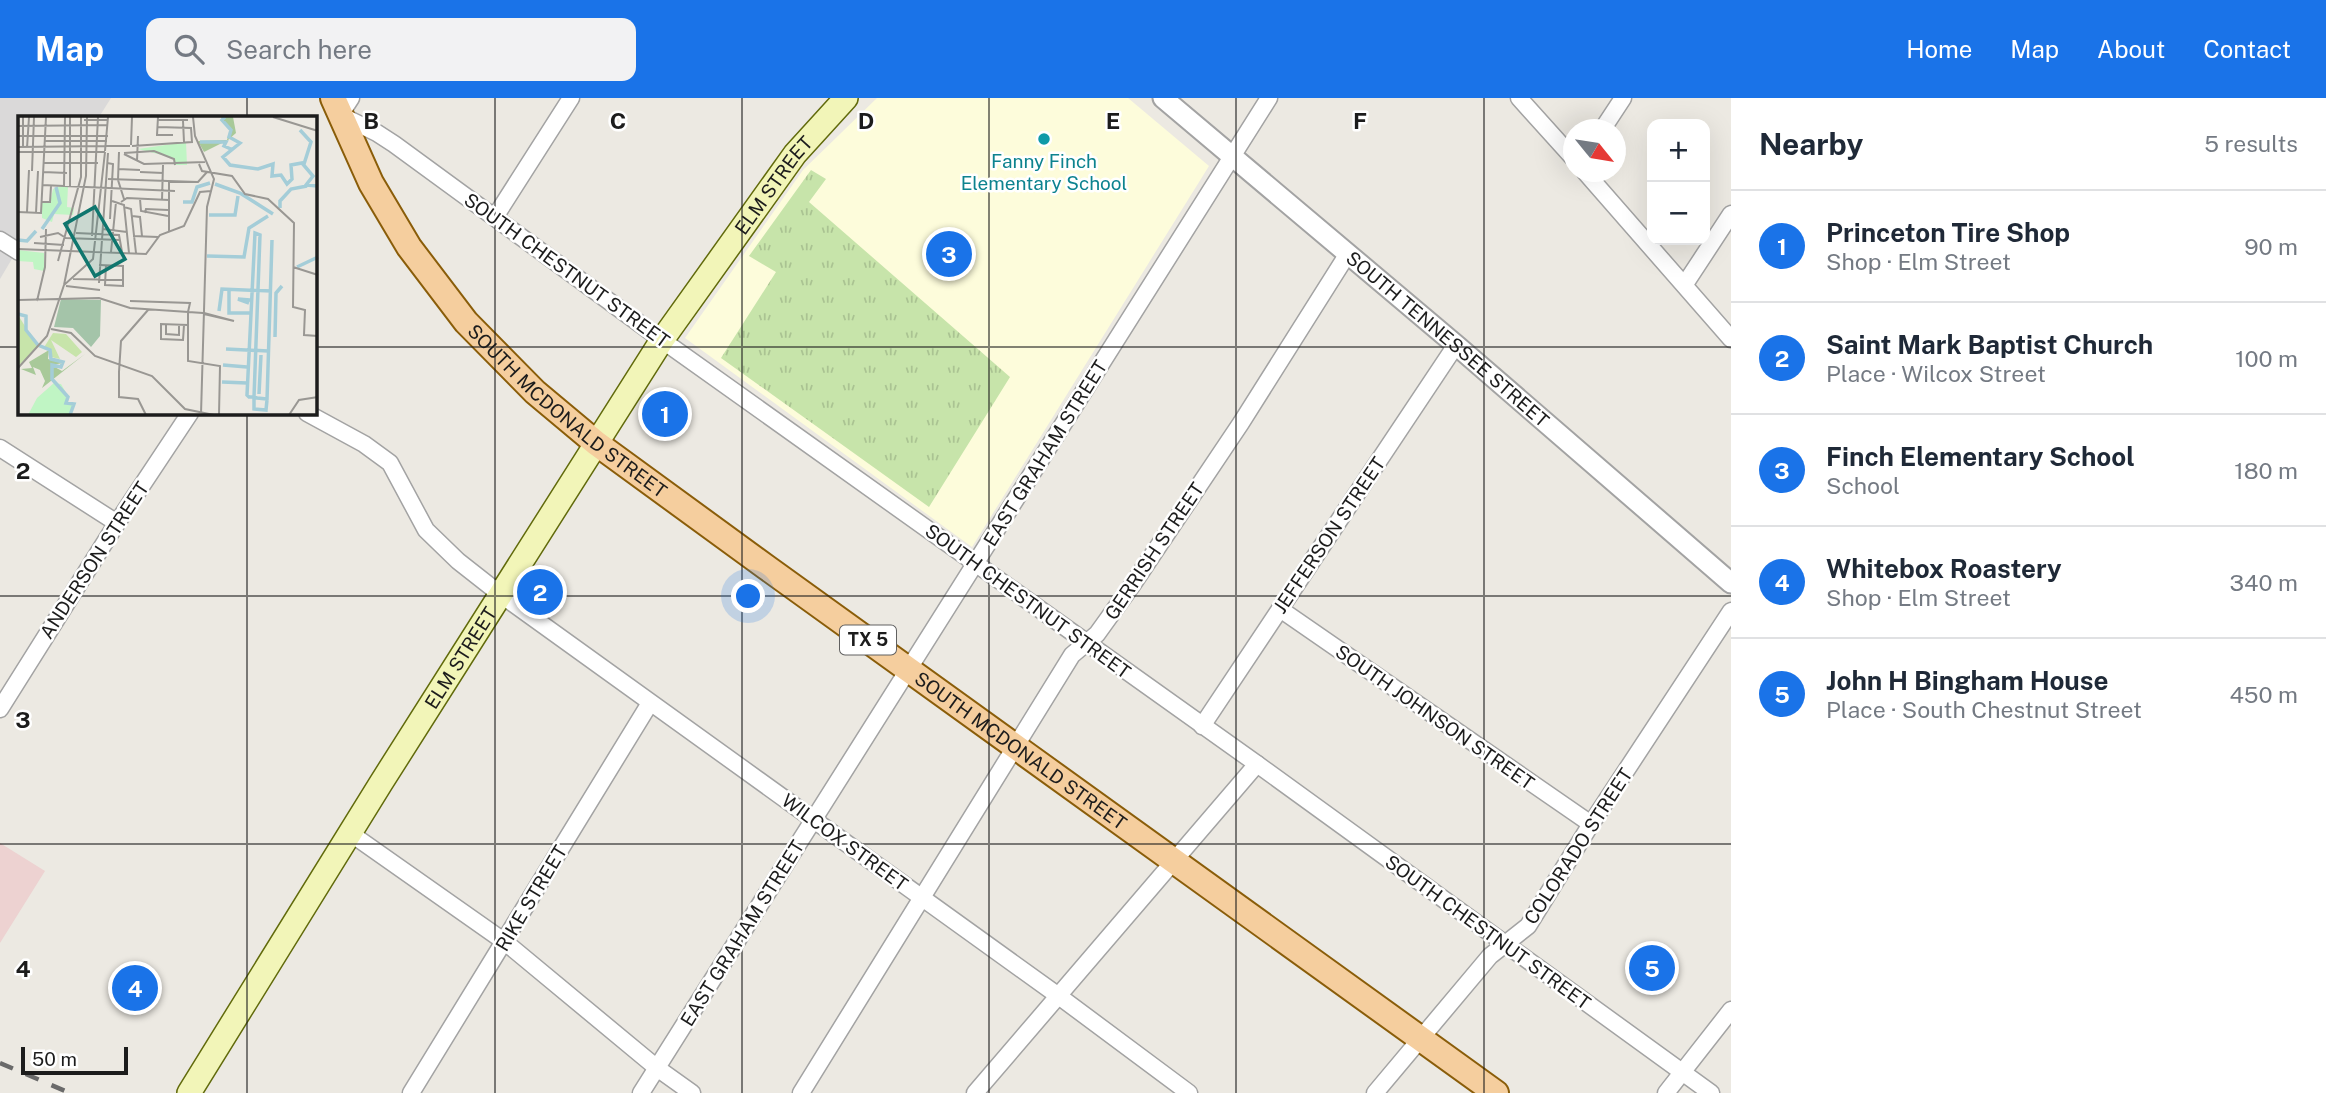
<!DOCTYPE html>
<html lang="en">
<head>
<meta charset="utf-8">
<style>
  :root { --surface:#fff; --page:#f2f2f3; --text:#1f2937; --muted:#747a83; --line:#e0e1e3; --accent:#1a73e8 }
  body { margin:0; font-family:"Public Sans",sans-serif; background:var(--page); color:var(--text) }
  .controls { position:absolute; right:21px; top:21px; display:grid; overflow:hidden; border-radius:14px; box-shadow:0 7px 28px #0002 }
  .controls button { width:63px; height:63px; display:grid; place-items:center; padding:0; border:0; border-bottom:2px solid var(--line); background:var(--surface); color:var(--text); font:35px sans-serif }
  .compass { position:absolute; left:1563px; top:21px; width:63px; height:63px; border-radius:50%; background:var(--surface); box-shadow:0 7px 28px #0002; rotate:120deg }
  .scale { position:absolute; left:21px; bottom:18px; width:107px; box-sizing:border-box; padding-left:7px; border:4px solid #1c1c1c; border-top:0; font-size:19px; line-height:24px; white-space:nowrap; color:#1c1c1c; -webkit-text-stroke:5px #fff; paint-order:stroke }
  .you { position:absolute; left:749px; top:499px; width:24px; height:24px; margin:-18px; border:5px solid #fff; border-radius:50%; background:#1a73e8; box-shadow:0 0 0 10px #1a73e833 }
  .badge { display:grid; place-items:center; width:46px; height:46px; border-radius:50%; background:var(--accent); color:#fff; font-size:23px; font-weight:700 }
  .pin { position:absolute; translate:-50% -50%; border:4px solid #fff; box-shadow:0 2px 7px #0006 }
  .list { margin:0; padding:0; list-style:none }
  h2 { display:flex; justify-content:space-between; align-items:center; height:91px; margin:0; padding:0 28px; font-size:30px }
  h2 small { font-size:23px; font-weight:400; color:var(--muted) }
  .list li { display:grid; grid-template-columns:46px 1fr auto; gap:21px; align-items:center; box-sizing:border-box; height:112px; padding:0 28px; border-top:2px solid var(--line) }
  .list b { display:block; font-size:26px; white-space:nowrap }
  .list p { margin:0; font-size:23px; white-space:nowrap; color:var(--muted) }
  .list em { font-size:23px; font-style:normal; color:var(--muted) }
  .icon { flex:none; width:38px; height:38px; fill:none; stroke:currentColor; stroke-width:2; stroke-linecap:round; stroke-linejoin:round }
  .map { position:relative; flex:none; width:1731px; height:995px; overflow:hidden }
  header { display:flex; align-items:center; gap:42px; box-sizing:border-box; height:98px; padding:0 35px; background:var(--accent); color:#fff }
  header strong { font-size:33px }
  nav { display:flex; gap:38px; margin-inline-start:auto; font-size:24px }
  .search { width:490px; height:63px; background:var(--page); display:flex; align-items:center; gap:18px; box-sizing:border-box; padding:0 24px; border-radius:14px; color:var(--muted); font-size:26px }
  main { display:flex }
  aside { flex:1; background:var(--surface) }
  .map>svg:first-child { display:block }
  .residential { fill:#dad9d9 }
  .commercial { fill:#edd2d1 }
  .education { fill:#fdfcdb }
  .grass { fill:url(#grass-tufts) }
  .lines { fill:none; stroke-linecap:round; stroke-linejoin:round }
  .minor-casing { stroke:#a3a3a3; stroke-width:19 }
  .tertiary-casing { stroke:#a3a3a3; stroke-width:23 }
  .secondary-casing { stroke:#616a0b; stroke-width:26 }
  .primary-casing { stroke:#8a5d09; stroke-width:28 }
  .minor { stroke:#fff; stroke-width:16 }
  .tertiary { stroke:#fff; stroke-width:19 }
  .secondary { stroke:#f2f5b8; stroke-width:23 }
  .primary { stroke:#f5ce9e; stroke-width:24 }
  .rail { stroke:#6a6a6a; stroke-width:4.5; stroke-dasharray:14 14; stroke-linecap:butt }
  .grid { fill:none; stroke:#1c1c1c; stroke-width:2; stroke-opacity:0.55 }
  .culture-dot { fill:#0f9aa8; stroke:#fff; stroke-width:2.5 }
  .labels { text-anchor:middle; stroke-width:5; stroke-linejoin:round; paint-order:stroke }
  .shield { fill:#fff; stroke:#606060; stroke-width:2 }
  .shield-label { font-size:18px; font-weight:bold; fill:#1c1c1c }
  .culture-label { font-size:19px; fill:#0d838f; stroke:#fff }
  .street-label { font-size:19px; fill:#1c1c1c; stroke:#fff }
  .inset-river { fill:none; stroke:#a4cdd8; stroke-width:3.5 }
  .inset-road { fill:none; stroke:#999793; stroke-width:2 }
  .view { fill:#0f766e; fill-opacity:0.15; stroke:#0f766e; stroke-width:3.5 }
  .inset-edge { fill:none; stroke:#1c1c1c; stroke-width:3.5 }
  .grid-label { font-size:23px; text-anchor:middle; font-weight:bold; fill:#1c1c1c; stroke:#fff; stroke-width:5; stroke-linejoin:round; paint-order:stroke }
</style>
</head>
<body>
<header>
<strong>Map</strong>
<div class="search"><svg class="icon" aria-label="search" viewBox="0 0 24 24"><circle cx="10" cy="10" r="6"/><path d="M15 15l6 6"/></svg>Search here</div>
<nav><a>Home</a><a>Map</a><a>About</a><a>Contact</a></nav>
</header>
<main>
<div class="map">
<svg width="1731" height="995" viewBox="0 0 1731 995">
  <defs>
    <pattern id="grass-tufts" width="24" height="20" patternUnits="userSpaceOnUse" patternTransform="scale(1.75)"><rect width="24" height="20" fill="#c7e4aa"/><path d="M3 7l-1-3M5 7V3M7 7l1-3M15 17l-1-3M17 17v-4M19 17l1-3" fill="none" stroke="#aac392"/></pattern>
  </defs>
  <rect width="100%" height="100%" fill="#ece9e2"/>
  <!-- residential -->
  <path class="residential" d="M0 0H111L99 19H19V149L0 181Z"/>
  <!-- commercial -->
  <path class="commercial" d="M0 745 45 773 0 845Z"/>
  <!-- education -->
  <path class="education" d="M877 0H1128L1209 68 972 449 685 240 803 72Z"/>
  <!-- grass -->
  <path class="grass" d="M811 72 826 81 809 104 1010 279 929 409 721 260 776 174 749 158Z"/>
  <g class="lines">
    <!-- minor casing -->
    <g class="minor-casing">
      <g id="minor">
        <path d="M351 0 340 17 377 35 394 46 662 242 1257 666 1711 995"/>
        <path d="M1519 0 1574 61"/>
        <path d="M1602 32 1623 0"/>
        <path d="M1585 74 1731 241"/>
        <path d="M495 119 571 0"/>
        <path d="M0 142 19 154"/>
        <path d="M1685 186 1731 116"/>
        <path d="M307 315 364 346 390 365 426 432 458 463 500 496 1060 899 1189 995"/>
        <path d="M0 350 117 425"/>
        <path d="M1280 511 1591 726"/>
        <path d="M0 611 117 425 190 315"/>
        <path d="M1202 628 1456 247"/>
        <path d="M350 735 505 844 657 970 692 995"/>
        <path d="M411 995 650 605"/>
        <path d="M641 995 1269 0"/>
        <path d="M801 995 1072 557 1097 536 1133 486 1241 325 1347 157"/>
        <path d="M975 995 1257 666"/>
        <path d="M1375 995 1490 858 1528 828 1591 726 1731 513"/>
        <path d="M1666 995 1731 912"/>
      </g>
    </g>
    <!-- tertiary casing -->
    <g class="tertiary-casing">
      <g id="tertiary">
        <path id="s1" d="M1163 0 1456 247 1731 485"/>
      </g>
    </g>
    <!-- secondary casing -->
    <g class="secondary-casing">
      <g id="secondary">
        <path id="s2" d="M189 995 381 685 662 242 795 56 846 0"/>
      </g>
    </g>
    <!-- primary casing -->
    <g class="primary-casing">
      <g id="primary">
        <path id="s3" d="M333 0 371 85 409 149 466 224 535 294 596 345 766 469 1496 995"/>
      </g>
    </g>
    <!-- minor -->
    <use href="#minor" class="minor"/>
    <!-- tertiary -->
    <use href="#tertiary" class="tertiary"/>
    <!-- secondary -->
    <use href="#secondary" class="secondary"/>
    <!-- primary -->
    <use href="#primary" class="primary"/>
    <!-- rail -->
    <path class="rail" d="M0 965 70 995"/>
  </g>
  <!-- grid -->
  <path class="grid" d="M247 0V19M495 0V995M742 0V995M989 0V995M1236 0V995M1484 0V995M0 249H19M315 249H1731M247 315V995M0 498H1731M0 746H1731"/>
  <!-- markers -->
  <circle class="culture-dot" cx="1044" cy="41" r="7"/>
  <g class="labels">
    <!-- shield labels -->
    <rect class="shield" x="840" y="527.5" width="56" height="29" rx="5"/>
    <g class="shield-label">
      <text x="868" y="548">TX 5</text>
    </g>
    <!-- culture labels -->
    <g class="culture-label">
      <text x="1044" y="70">Fanny Finch<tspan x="1044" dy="22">Elementary School</tspan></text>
    </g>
    <!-- street labels -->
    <g class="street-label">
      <text dy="7" stroke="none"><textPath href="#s2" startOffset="1080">ELM STREET</textPath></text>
      <text transform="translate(567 172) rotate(36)" y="7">SOUTH CHESTNUT STREET</text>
      <text dy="7" stroke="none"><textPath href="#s1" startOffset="373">SOUTH TENNESSEE STREET</textPath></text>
      <text dy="7" stroke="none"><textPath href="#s3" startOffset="397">SOUTH MCDONALD STREET</textPath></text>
      <text transform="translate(1045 355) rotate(-58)" y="7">EAST GRAHAM STREET</text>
      <text transform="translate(1329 437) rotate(-56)" y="7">JEFFERSON STREET</text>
      <text transform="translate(1154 453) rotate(-56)" y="7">GERRISH STREET</text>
      <text transform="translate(94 462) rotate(-57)" y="7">ANDERSON STREET</text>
      <text transform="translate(1028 503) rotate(36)" y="7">SOUTH CHESTNUT STREET</text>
      <text dy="7" stroke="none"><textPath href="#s2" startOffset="513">ELM STREET</textPath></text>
      <text transform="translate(1435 619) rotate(35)" y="7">SOUTH JOHNSON STREET</text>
      <text dy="7" stroke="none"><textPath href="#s3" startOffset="964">SOUTH MCDONALD STREET</textPath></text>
      <text transform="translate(845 744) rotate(36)" y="7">WILCOX STREET</text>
      <text transform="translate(1578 748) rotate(-57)" y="7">COLORADO STREET</text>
      <text transform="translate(531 800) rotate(-59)" y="7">RIKE STREET</text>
      <text transform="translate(1488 834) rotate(36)" y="7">SOUTH CHESTNUT STREET</text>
      <text transform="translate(742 835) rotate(-58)" y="7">EAST GRAHAM STREET</text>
    </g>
  </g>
  <!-- overview -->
  <g transform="translate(18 18)">
    <rect width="299" height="299" fill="#ece9e2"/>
    <path d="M0 199 20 231 0 250ZM35 217 48 218 64 236 58 241 33 224 42 243 33 241V234L25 233Z" fill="#c7e4aa"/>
    <path d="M203 1H215L218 17 210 24 186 36 180 25 209 24 212 14ZM31 234 30 243 45 247 34 249V262L35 250 44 255 67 238 24 272 27 265 22 254 15 251 18 259 3 253 14 252 11 246Z" fill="#a8c999"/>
    <path d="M43 183 83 184 82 220 73 231 55 212 36 211Z" fill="#a4c4a9"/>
    <path d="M168 26 169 49H157L156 42 120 33ZM43 70H50L49 91 56 92 55 99 36 98 34 106 24 102V86L32 87 35 73ZM0 134 26 137V155L16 153 15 146 0 145ZM36 267 43 268 51 282 48 287 56 288 52 299H10L19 282Z" fill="#c0f5c4"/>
    <path class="inset-river" d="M207 1 204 4 213 14 211 21 222 27 205 41 212 49 240 53 255 48 254 60 263 59 269 68 274 63 273 49 284 47 295 60 288 69 300 70M282 14 293 26 286 48M182 26H208L206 30 215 34M197 68 222 77 255 98M165 86H174L179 71 192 67M262 92V85L273 73 289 70M191 99H217L220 80M24 113 42 87 38 71M0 124 9 125 18 115M189 140 226 141 231 112 250 100M279 151 300 141M211 175V197H232M231 187 220 183 232 184M201 195 204 173 253 175M0 198 8 200V214L20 229 32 234 33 243 45 246 43 251 34 249V263L50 281 48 287 56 288 52 299M257 221 258 177 264 170M208 233 250 235M205 249 229 251M204 266 229 267M241 278 243 239M249 284 248 294 236 293V281L242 119 237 117 229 279 231 281H236L239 282 249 283M249 284 254 124"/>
    <path class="inset-road" d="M52 1V70M140 1 139 19H155M175 1 177 20 196 63 189 91 183 298M255 1 300 15M66 4H89M140 4H170M165 5 166 26M0 10 89 9M0 20H90M27 25H89M113 29 114 1M88 30H112M114 30 174 26 173 12 140 11M0 31 88 30M5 31V1M9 32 11 1M87 35 90 1M0 36H87M101 36 100 64 106 83M106 37 136 35 156 43 157 49M106 38 126 48 187 46M119 45 120 20M26 47H80M89 47 95 48 92 103M181 48 184 55 214 60 227 78 250 83 276 107 275 191 287 194 286 219 300 220M100 53 122 54M14 55 16 1M25 56 49 57M122 56 145 57M90 63 180 66 189 56M151 65V115M24 69 157 75M46 70 47 1M122 83 123 95 150 100M144 84 145 49M94 85 106 89 111 137M24 86H32L33 70M103 86 109 82 151 84M106 91 113 93 118 137M0 96 23 97 28 1M9 96 11 54M18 97 20 55M127 97 128 93 150 94M114 100 122 101 124 120M85 113 109 116M58 117 101 119 104 136M74 120 80 1M115 120 140 121M22 121 40 117 48 122 102 124M16 127 46 129M0 133 128 138 142 119 166 110 182 76 193 75M93 136 98 86M40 145 63 61V1M81 149 105 150V170L87 169 88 149M275 151 300 159M55 163 106 164M81 167 90 37M46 169 68 60 69 1M48 170 82 174M0 184 81 182 112 192 185 197M19 185 27 151 28 113M112 185 172 187 170 196M170 197V245L202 250 201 299M186 197 216 205 186 198M148 208V218L161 219V209M166 209 165 224 143 223V208L170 209M33 213 53 217 77 240 134 260 167 293 196 299M0 252 29 220 46 169 75 143 87 36M128 299 120 283 101 281V256L103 225 130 194M271 299 281 284 300 281"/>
    <path class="view" d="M77 91 107 143 77 160 47 108Z"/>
    <rect width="299" height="299" class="inset-edge"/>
  </g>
  <g class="grid-label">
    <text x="371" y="31">B</text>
    <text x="618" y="31">C</text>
    <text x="866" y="31">D</text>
    <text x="1113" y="31">E</text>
    <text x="1360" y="31">F</text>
    <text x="23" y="381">2</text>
    <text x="23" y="630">3</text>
    <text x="23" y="879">4</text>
  </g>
</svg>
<div class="controls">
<button>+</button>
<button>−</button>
</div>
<svg class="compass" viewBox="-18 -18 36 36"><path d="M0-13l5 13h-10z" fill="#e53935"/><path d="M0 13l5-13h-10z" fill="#747a83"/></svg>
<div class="scale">50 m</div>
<div class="you"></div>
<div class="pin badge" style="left:665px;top:316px">1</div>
<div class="pin badge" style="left:540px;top:494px">2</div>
<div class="pin badge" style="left:949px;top:156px">3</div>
<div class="pin badge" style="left:135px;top:890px">4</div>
<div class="pin badge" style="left:1652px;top:870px">5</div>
</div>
<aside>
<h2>Nearby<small>5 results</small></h2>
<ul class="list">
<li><span class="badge">1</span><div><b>Princeton Tire Shop</b><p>Shop · Elm Street</p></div><em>90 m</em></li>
<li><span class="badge">2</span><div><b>Saint Mark Baptist Church</b><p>Place · Wilcox Street</p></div><em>100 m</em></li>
<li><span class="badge">3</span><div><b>Finch Elementary School</b><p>School</p></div><em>180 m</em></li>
<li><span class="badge">4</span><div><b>Whitebox Roastery</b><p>Shop · Elm Street</p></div><em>340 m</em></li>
<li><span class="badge">5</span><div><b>John H Bingham House</b><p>Place · South Chestnut Street</p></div><em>450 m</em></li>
</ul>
</aside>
</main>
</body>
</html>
